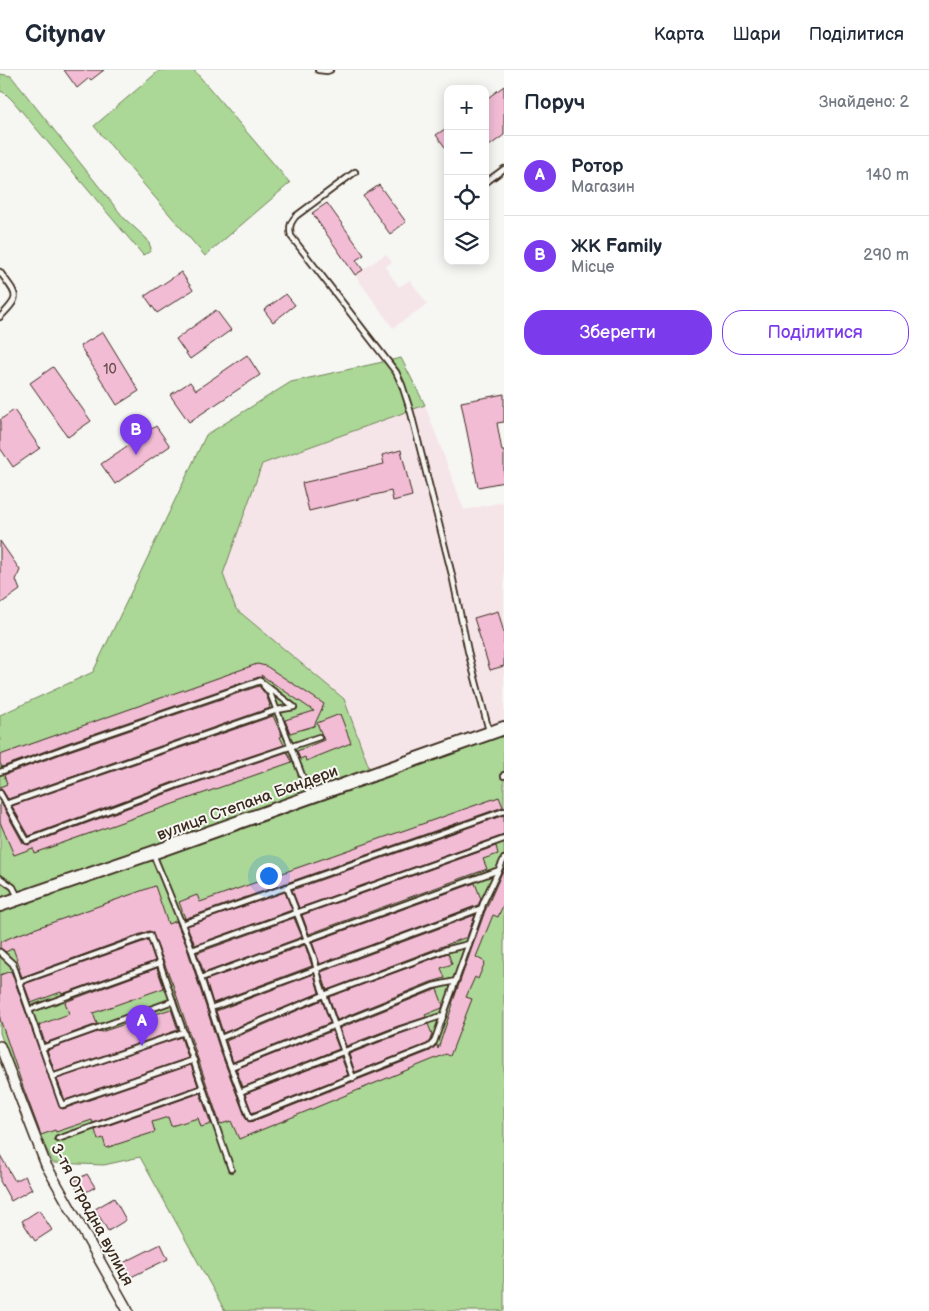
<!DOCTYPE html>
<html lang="uk">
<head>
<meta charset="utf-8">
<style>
  :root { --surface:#fff; --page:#f2f2f3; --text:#1f2937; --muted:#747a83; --line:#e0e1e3; --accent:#7c3aed }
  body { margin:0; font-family:"Balsamiq Sans",sans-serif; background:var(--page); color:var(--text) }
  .controls { position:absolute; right:15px; top:15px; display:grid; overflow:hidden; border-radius:10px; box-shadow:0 2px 12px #0003 }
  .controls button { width:45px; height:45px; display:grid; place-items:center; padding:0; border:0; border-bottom:1px solid var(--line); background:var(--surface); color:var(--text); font:25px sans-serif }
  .you { position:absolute; left:268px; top:805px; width:18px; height:18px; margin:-12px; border:4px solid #fff; border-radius:50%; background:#1a73e8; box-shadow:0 0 0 8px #1a73e833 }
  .badge { display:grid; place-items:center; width:32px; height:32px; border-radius:50%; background:var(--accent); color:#fff; font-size:16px; font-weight:700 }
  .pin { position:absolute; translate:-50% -41px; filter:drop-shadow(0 1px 2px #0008) }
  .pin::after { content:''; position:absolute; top:26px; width:18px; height:15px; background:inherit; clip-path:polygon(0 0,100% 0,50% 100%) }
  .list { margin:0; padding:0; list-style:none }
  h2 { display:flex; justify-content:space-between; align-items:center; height:65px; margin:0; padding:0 20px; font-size:21px }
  h2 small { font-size:16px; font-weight:400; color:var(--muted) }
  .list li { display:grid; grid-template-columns:32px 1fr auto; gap:15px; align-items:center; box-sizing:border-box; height:80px; padding:0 20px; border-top:1px solid var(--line) }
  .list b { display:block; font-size:19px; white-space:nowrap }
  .list p { margin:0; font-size:16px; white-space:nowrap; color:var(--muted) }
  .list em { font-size:16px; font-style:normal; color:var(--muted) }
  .actions { display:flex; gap:10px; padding:15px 20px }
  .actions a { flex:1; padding:11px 0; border:1px solid var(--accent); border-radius:20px; text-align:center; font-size:18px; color:var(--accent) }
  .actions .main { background:var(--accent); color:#fff }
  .icon { flex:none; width:28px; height:28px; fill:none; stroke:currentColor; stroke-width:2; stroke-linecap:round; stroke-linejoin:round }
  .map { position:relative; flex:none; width:504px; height:1241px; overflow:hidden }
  header { display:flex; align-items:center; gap:30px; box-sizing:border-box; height:70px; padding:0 25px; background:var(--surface); border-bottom:1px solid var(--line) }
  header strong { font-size:24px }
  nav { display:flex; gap:28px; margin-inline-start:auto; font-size:18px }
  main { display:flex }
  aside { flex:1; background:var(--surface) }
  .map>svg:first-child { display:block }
  .built { fill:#f5e5e9 }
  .green { fill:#abd896; stroke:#73815a }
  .building { fill:#f2bcd5; stroke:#3b2a1e }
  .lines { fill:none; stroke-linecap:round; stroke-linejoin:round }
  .lane-casing { stroke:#3b2a1e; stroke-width:8 }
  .street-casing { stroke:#3b2a1e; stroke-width:12 }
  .secondary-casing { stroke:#3b2a1e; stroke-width:16 }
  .lane { stroke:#f6f6f2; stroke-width:4.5 }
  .street { stroke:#f6f6f2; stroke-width:9 }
  .secondary { stroke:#f6f6f2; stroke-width:12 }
  .labels { text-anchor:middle; stroke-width:4; stroke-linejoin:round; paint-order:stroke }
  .number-label { font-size:14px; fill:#694e4c }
  .street-label { font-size:16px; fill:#3b2a1e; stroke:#f6f6f2 }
</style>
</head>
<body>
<header>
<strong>Citynav</strong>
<nav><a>Карта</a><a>Шари</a><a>Поділитися</a></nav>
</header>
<main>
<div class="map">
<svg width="504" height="1241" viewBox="0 0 504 1241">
  <rect width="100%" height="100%" fill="#f6f6f2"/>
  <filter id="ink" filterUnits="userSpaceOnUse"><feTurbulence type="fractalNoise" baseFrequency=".02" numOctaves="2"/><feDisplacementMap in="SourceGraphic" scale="10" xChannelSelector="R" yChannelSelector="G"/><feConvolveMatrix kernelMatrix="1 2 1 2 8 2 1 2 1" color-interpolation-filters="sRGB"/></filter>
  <g filter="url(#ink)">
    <!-- built -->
    <g class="built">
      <path d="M386 184 392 192 385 197 399 217 410 210 427 234 393 258 355 205Z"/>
      <path d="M425 335 464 440 504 432V655L371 703 344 629 236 539 223 504 262 394Z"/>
    </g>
    <!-- green -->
    <g class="green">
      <path d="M160 0H194L290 113 205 186 94 56Z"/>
      <path d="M0 4 11 6 124 148 147 169 151 178 150 182 143 185 13 31 5 23 0 21Z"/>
      <path d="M401 288 425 335 262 394 223 504 236 539 344 629 371 703 0 830V645L93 602 206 365 291 312Z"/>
      <path d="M504 663V1241H225L140 1087 104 1095 53 1093 28 1040 0 963V840Z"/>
    </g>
    <!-- building -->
    <g class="building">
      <path d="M64 0H104L91 10 89 8 77 18Z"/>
      <path d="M504 16V65L485 79V30Z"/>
      <path d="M448 57V81L436 65Z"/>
      <path d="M379 115 406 152 390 164 363 126Z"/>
      <path d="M327 133 364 185 356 190 363 200 355 205 312 143Z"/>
      <path d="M181 202 193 220 157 243 145 226Z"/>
      <path d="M286 224 295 235 273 252 264 240Z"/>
      <path d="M216 240 231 260 190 289 176 269Z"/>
      <path d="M103 262 139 321 117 335 80 276Z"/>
      <path d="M247 285 260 305 189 352 170 325 190 312 196 320Z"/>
      <path d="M53 297 91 351 68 367 30 313Z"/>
      <path d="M504 324V352L497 353 502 381H504V412L478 417 461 332Z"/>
      <path d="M14 340 40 378 13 397 0 378V350Z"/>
      <path d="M156 356 170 376 115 414 101 394Z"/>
      <path d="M401 380 412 426 393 431 391 421 309 441 302 413 384 394 382 385Z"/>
      <path d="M0 471 20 500 16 510 20 520 0 534Z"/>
      <path d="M498 541 504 563V596L490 600 474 548Z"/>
      <path d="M257 594 266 596 324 634 314 656 290 663 285 650 314 641 261 605 262 608 259 607 70 672 2 697 0 693V685Z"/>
      <path d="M259 616 266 625 270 635H269L270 638 8 729 3 721 0 719V717L7 714 4 705 72 680Z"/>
      <path d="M340 644 351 673 306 691 305 687 300 689 297 681 324 670 317 653Z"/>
      <path d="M273 646 282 666 280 667 284 675 179 710 29 766 12 736Z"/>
      <path d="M287 682 292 692 34 783 33 778 14 785 0 752V731L23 773 28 775 181 718Z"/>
      <path d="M499 727 503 737 184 849V848H185L179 832 197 825 200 832Z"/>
      <path d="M504 745V765L299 838 292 820Z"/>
      <path d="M496 776 498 784 483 789 487 799 309 864 302 845Z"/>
      <path d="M504 798V833L498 847 493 845 476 887 485 892 478 909 475 907 466 927 472 929 450 986 446 984 239 1069 231 1051 221 1054 219 1051 173 915 152 862 149 861 22 907 19 899 20 898 13 878 6 882 0 878V872L14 866 155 816 168 854 176 851 186 875 220 980 246 1049 248 1051 251 1052 430 981 437 975 438 979 453 934H452L485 841Z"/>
      <path d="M475 813 481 829 478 835 320 894 312 872Z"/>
      <path d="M285 822 292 840 195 875 187 856Z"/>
      <path d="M475 845 467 867 327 920 321 902Z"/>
      <path d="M294 848 302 867 204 903 197 883Z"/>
      <path d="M148 870 155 891 62 924 61 922 31 933 24 914Z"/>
      <path d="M305 875 312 896 213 933 206 910Z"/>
      <path d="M448 883 452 894 441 898 445 908 431 912 337 950 329 927Z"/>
      <path d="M157 898 164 918 93 943 97 954 45 973 39 955 69 944 65 932Z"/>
      <path d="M11 901 60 1038 63 1039 191 995 198 1016 93 1053 92 1050 56 1062 55 1060 41 1065 23 1017 0 949V905Z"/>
      <path d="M314 904 319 923 223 963 216 941Z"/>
      <path d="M437 919 443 935 442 938 425 945 426 947 398 956 346 976 340 958Z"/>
      <path d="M322 930 330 953 233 992 226 971Z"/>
      <path d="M171 939 178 960 55 1002 47 980 100 961 101 962Z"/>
      <path d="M428 954 432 964 430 970 427 974 355 1002 349 984 400 964Z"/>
      <path d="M332 961 339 979 243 1017 236 999Z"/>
      <path d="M181 967 188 988 65 1030 57 1009Z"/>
      <path d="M341 987 348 1005 252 1043 245 1024Z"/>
      <path d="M200 1023 211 1054 201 1057 198 1048 171 1056 168 1047 152 1052 155 1062 133 1069 106 1078 103 1068 98 1070 95 1060Z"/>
      <path d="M0 1085 15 1111 25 1106 32 1119 11 1131 0 1111Z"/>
      <path d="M87 1104 95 1117 81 1125 73 1112Z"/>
      <path d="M114 1128 126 1150 108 1161 95 1139Z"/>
      <path d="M39 1140 52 1160 35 1171 22 1151Z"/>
      <path d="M161 1174 168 1189 131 1207 123 1193Z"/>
    </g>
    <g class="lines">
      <!-- lane casing -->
      <g class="lane-casing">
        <g id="lane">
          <path d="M318 0 327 1 330 0"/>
          <path d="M355 102 296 146C290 153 289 157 291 166L396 302 402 315 411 343 452 505 468 581 489 661"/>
          <path d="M485 113 504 99"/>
          <path d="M0 202C17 226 22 225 0 247"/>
          <path d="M264 616 270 623 310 726"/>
          <path d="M0 702 71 676 260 611"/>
          <path d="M504 705V706"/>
          <path d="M0 723 27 771 180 714 319 667"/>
          <path d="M6 734 277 640 294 637 260 611"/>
          <path d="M153 784 190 874 224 979 250 1048 429 977 434 972 484 831 504 789"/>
          <path d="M0 808 13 817 18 827"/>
          <path d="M287 817 314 888 320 913 353 1008"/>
          <path d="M182 854 504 741"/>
          <path d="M192 880 504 769"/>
          <path d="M0 882 13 894 62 1035 194 990"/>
          <path d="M201 908 499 800"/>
          <path d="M19 912 150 865 231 1099"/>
          <path d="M211 938 482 838"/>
          <path d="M29 940 160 893"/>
          <path d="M221 968 324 925 445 880 469 874"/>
          <path d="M42 978 173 931"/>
          <path d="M231 997 433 916 456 911"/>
          <path d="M52 1007 184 962"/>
          <path d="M240 1022 399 960 444 945"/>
          <path d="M58 1069 203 1018"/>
        </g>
      </g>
      <!-- street casing -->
      <g class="street-casing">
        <path id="street" d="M0 976 46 1095 128 1241"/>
      </g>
      <!-- secondary casing -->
      <g class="secondary-casing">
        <path id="secondary" d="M0 835 152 783 504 658"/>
      </g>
      <!-- lane -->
      <use href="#lane" class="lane"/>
      <!-- street -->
      <use href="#street" class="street"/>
      <!-- secondary -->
      <use href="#secondary" class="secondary"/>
    </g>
  </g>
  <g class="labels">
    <!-- number labels -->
    <g class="number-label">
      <text x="110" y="304">10</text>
    </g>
    <!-- street labels -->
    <g class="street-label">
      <text transform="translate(247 732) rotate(-20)" y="6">вулиця Степана Бандери</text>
      <text transform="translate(93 1144) rotate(62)" y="6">3-тя Отрадна вулиця</text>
    </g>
  </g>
</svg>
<div class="controls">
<button>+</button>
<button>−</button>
<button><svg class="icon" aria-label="locate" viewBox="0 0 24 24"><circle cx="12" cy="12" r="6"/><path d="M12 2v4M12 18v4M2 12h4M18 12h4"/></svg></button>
<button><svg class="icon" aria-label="layers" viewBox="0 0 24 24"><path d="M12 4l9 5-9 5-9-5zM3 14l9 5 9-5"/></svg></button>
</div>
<div class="you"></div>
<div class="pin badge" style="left:142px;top:976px">A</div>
<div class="pin badge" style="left:136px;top:385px">B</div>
</div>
<aside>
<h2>Поруч<small>Знайдено: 2</small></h2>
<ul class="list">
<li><span class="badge">A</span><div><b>Ротор</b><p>Магазин</p></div><em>140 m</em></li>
<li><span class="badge">B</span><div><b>ЖК Family</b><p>Місце</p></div><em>290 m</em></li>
</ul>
<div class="actions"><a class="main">Зберегти</a><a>Поділитися</a></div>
</aside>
</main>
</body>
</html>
